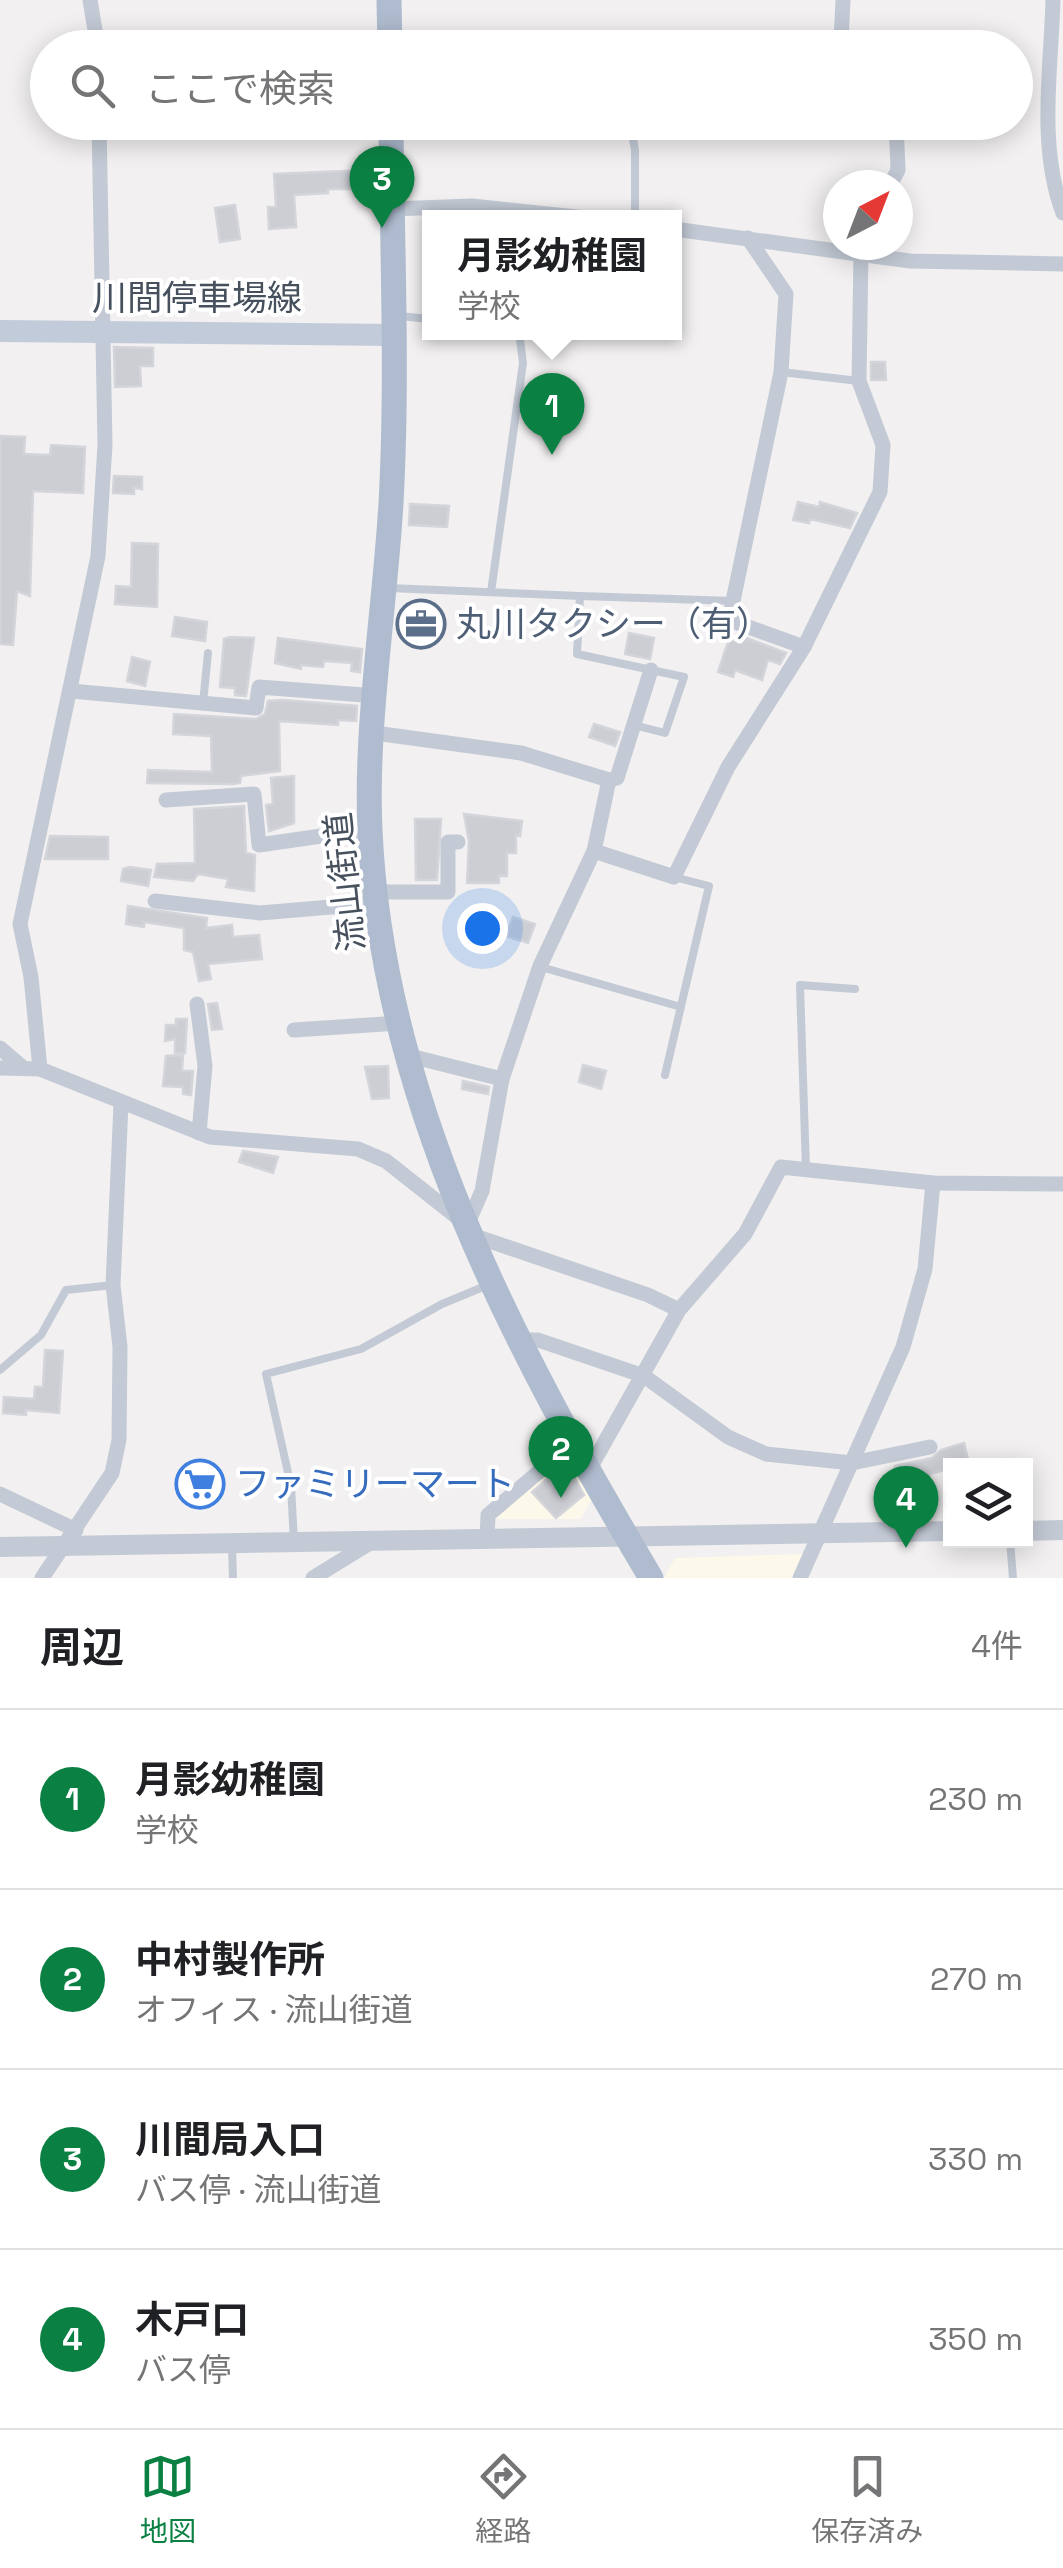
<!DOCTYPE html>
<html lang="ja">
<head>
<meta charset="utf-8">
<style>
  :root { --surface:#fff; --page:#f6f6f6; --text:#202124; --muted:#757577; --line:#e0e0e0; --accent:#0b8043 }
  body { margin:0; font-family:"Space Grotesk","Noto Sans JP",sans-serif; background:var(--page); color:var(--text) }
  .controls { position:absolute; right:30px; bottom:30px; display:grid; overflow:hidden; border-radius:0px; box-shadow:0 5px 25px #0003 }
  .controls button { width:90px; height:90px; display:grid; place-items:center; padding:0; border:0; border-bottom:2px solid var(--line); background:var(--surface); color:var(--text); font:50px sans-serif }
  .compass { position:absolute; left:823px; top:170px; width:90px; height:90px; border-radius:50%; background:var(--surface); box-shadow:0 5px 25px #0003; rotate:42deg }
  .you { position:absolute; left:482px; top:928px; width:35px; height:35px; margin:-25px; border:8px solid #fff; border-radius:50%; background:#1a73e8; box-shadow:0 0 0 15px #1a73e833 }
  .badge { display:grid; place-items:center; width:65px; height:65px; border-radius:50%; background:var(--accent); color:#fff; font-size:32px; font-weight:700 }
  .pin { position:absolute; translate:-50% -82px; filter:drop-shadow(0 2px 5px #0008) }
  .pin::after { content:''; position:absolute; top:52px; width:35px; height:30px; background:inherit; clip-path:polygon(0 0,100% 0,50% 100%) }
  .popup { position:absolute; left:422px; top:210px; width:260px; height:130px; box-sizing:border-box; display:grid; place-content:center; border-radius:0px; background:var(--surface); filter:drop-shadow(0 2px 8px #0005); font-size:32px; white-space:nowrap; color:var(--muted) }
  .popup b { font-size:38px; color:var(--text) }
  .popup::after { content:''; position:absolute; left:50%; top:100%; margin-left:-20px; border:20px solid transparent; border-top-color:var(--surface) }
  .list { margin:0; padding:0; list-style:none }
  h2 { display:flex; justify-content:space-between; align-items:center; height:130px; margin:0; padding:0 40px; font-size:42px }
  h2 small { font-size:32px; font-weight:400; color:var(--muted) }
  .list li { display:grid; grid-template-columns:65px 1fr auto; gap:30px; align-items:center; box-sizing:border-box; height:180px; padding:0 40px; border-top:2px solid var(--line) }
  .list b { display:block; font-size:38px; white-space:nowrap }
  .list p { margin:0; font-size:32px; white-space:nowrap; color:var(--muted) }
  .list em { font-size:32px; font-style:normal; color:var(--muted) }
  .icon { flex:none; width:55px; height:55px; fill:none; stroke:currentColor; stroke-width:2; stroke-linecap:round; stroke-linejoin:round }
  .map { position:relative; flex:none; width:1063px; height:1578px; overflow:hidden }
  .search { position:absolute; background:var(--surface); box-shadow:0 5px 25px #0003; left:30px; right:30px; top:30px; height:110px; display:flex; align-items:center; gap:25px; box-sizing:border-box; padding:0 35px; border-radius:55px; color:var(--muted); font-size:38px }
  .sheet { height:850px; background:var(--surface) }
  nav { display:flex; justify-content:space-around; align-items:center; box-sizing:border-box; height:140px; border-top:2px solid var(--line); background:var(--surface); font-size:28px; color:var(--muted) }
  nav a { display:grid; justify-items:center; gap:5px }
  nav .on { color:var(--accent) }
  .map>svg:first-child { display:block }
  .commercial { fill:#fcf9ea }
  .building { fill:#ccced4; stroke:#d4d5db; stroke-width:2.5 }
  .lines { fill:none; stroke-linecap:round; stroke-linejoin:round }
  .service { stroke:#c3cad5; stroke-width:8 }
  .minor { stroke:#c3cad5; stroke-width:15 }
  .tertiary { stroke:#c3cad5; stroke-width:20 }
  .secondary { stroke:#c2cbd9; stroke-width:22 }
  .primary { stroke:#afbccf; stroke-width:25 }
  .labels { text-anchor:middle; stroke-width:8; stroke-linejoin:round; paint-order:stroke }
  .street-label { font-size:35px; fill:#47515e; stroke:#fff }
  .service-label { font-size:35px; fill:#4e5e75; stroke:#fff; text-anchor:start }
  .shop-label { font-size:35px; fill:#366cbe; stroke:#fff; text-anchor:start }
</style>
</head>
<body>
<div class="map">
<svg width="1063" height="1578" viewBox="0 0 1063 1578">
  <rect width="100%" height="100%" fill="#f2f0f0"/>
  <!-- commercial -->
  <g class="commercial">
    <path d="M568 1451 594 1496 580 1519H491Z"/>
    <path d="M804 1554 797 1578H664L675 1558Z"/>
  </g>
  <!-- building -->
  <g class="building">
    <path d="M270 122H311L312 136 270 134Z"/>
    <path d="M344 171H370V189H328V193L294 195 296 227 269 229 268 207H276L274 174Z"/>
    <path d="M235 205 240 239 220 242 215 208Z"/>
    <path d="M114 347 153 348V366H140L141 386 115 387Z"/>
    <path d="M871 362H885L886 380H871Z"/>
    <path d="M0 436 25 437 24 454 50 455 51 445 85 447 83 493 33 491 30 596 17 591 13 645 0 644Z"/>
    <path d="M114 476 142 477V489L134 488V494L113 493Z"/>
    <path d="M798 502 819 507 820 502 857 513 850 528 810 519 809 523 793 520Z"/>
    <path d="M410 504 449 506 447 527 409 525Z"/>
    <path d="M132 543 158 544 157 607 115 604 116 586 131 587Z"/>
    <path d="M412 607 432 608 430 640 410 639Z"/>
    <path d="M175 617 207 622 205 641 172 636Z"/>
    <path d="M629 633 654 638 650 659 625 654Z"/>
    <path d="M739 635 786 653 785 655 780 664 768 660 762 680 735 670 733 677 718 672 729 639 737 641Z"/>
    <path d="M230 637 254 638 246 696 235 695V688L220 687 224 639Z"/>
    <path d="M278 638 362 649 360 672 351 671 352 663 324 661 323 667 301 665V669L275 663Z"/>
    <path d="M132 657 150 662 145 686 127 681Z"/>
    <path d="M283 700 357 706 356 721 338 720V725L279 721 280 771 241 776 240 783 233 784 147 783 148 770 212 772 211 736 173 734 174 714 256 719 265 714 268 701Z"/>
    <path d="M594 724 620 732 615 746 589 737Z"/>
    <path d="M294 776V823L269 831 266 805 273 804 271 778Z"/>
    <path d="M244 806 246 853 255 855 254 891 226 887 228 879 198 874 193 881 154 877 157 864 195 863 194 809Z"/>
    <path d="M464 814 522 821 520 836 516 835V853H507V876H499V883H467L469 841Z"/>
    <path d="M415 819H441L437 880H416Z"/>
    <path d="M50 836 108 837V859H45Z"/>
    <path d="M130 867 151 870 148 886 121 881 123 869Z"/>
    <path d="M128 906 207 918 206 928 232 925 233 937 259 935 262 959 208 964 211 979 199 981 193 952 184 950V928L144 922V927L126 924Z"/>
    <path d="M513 917 535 924 528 943 506 936Z"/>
    <path d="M217 1003 222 1029 212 1030 208 1004Z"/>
    <path d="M176 1019H187L185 1053H175V1039L165 1041 166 1025H176Z"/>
    <path d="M183 1055 182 1071H193L191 1095 183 1094V1087L163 1086 166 1056Z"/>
    <path d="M583 1065 606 1071 601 1089 579 1082Z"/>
    <path d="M388 1066 389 1098 372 1099 365 1067Z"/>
    <path d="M463 1081 489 1087 488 1094 462 1089Z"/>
    <path d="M243 1151 278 1157 273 1173 239 1162Z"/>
    <path d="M45 1350 63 1351 59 1413 26 1410V1415L3 1413 4 1397 34 1399 35 1387H43Z"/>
    <path d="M964 1443 969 1463 930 1474 925 1493 894 1481 895 1466 932 1458 941 1450Z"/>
    <path d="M566 1463 584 1495 556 1518 532 1492Z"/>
    <path d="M181 1474H218V1494L181 1495Z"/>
  </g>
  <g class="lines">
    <!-- service -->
    <g class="service">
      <path d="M507 34 579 39 673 34 841 41"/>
      <path d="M630 122 635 150V218"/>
      <path d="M399 316 430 319"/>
      <path d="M781 372 859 381"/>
      <path d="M389 588 580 596 577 654 684 677 665 733 634 725"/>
      <path d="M491 592 523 363 519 332"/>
      <path d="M580 596 734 601"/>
      <path d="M203 703 208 653"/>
      <path d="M541 967 681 1007"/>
      <path d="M665 1075 709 886 674 877"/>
      <path d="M806 1170 800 985 855 989"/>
      <path d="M0 1370 41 1335 66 1290 113 1285"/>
      <path d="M1010 1540 1013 1578"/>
      <path d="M294 1542 291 1486 266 1374 361 1349 442 1304 488 1285"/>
      <path d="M232 1547 233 1578"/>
    </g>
    <!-- minor -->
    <g class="minor">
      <path d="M90 0 98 48"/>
      <path d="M843 0 841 41 849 48"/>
      <path d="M1053 0C1051 70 1038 147 1063 213"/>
      <path d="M890 185 898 170 896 122"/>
      <path d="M392 209 472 206 586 218"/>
      <path d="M674 229 910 261 1063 264"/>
      <path d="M748 238 786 294 781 372 729 620 804 647"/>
      <path d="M71 691 256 708 259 687 377 696"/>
      <path d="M375 733 521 753 609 780 594 851 540 966 502 1079 406 1055"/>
      <path d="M609 780 617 778 651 670"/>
      <path d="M166 800 254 794 259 845 370 829"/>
      <path d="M594 851 674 877 728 767 804 647 880 492 883 445 859 381 861 252"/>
      <path d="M377 892H448V842H458"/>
      <path d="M155 901 260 913 378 903"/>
      <path d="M197 1004 205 1066 199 1133"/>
      <path d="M294 1030 399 1023"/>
      <path d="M0 1048 21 1066"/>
      <path d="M0 1068 40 1069 210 1137 358 1149 386 1161 467 1225 482 1191 502 1079"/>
      <path d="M40 1069 31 977 20 924 98 556 105 445 99 122"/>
      <path d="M472 1235 648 1295 679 1310"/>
      <path d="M522 1340H538L644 1376 728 1437 766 1454 852 1463 930 1447"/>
      <path d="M589 1470 679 1310 745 1234 781 1167 933 1183 1063 1184"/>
      <path d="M0 1494 76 1530"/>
      <path d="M487 1541 488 1515 574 1442"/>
      <path d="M42 1578 112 1473 119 1440 120 1347 113 1285 121 1104"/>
      <path d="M313 1578 373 1541"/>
      <path d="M800 1578 903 1347 925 1269 933 1183"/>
    </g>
    <!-- tertiary -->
    <g class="tertiary">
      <path d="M1026 1531 1063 1530"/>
      <path d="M0 1547 950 1531"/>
    </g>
    <!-- secondary -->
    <path class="secondary" d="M0 331 394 335"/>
    <!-- primary -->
    <g class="primary">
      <path d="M389 0 390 48"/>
      <path d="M391 122C392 249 398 376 391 503 385 607 365 727 370 830 382 1101 516 1350 651 1578"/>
    </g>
  </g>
  <!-- icons -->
  <defs>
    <g id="office-ring" transform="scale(2.5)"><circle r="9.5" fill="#fff" stroke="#5c6f8a" stroke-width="1.5"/><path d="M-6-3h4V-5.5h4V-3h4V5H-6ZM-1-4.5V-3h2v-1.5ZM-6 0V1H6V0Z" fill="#5c6f8a"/></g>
    <g id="supermarket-ring" transform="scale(2.5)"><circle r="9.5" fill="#fff" stroke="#3f7fe0" stroke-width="1.5"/><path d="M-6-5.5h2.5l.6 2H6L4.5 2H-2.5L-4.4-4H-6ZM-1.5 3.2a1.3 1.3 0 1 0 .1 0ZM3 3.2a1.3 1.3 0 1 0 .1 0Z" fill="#3f7fe0"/></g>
  </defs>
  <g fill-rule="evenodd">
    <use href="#office-ring" x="421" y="624"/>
    <use href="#supermarket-ring" x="200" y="1484"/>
  </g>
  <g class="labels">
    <!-- street labels -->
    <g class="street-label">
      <text x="197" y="310">川間停車場線</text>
      <text transform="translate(345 882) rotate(-96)" y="12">流山街道</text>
    </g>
    <!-- service labels -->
    <g class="service-label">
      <text x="456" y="636">丸川タクシー（有）</text>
    </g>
    <!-- shop labels -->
    <g class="shop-label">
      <text x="235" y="1496">ファミリーマート</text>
    </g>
  </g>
</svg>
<div class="controls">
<button><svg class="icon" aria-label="layers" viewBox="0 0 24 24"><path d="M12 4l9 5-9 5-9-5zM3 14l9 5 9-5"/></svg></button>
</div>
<svg class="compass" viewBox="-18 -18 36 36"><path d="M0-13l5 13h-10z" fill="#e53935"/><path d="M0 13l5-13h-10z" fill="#757577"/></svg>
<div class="you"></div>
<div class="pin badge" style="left:552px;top:455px">1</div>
<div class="popup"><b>月影幼稚園</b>学校</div>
<div class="pin badge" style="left:561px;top:1498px">2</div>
<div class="pin badge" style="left:382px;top:228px">3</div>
<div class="pin badge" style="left:906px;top:1548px">4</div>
<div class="search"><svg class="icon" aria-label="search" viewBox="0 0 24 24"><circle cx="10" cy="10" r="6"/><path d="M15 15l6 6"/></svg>ここで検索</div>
</div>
<section class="sheet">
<h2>周辺<small>4件</small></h2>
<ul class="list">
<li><span class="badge">1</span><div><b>月影幼稚園</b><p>学校</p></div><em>230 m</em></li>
<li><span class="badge">2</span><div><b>中村製作所</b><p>オフィス · 流山街道</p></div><em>270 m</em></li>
<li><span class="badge">3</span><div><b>川間局入口</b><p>バス停 · 流山街道</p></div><em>330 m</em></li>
<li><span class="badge">4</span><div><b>木戸口</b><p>バス停</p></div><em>350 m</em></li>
</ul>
</section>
<nav>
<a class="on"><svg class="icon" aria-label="map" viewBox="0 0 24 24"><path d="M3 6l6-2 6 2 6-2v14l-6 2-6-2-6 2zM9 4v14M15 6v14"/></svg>地図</a>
<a><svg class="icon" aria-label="directions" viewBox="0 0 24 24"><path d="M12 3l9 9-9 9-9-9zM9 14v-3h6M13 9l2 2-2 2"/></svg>経路</a>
<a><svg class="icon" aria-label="saved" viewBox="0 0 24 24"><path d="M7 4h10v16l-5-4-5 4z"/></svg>保存済み</a>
</nav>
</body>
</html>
